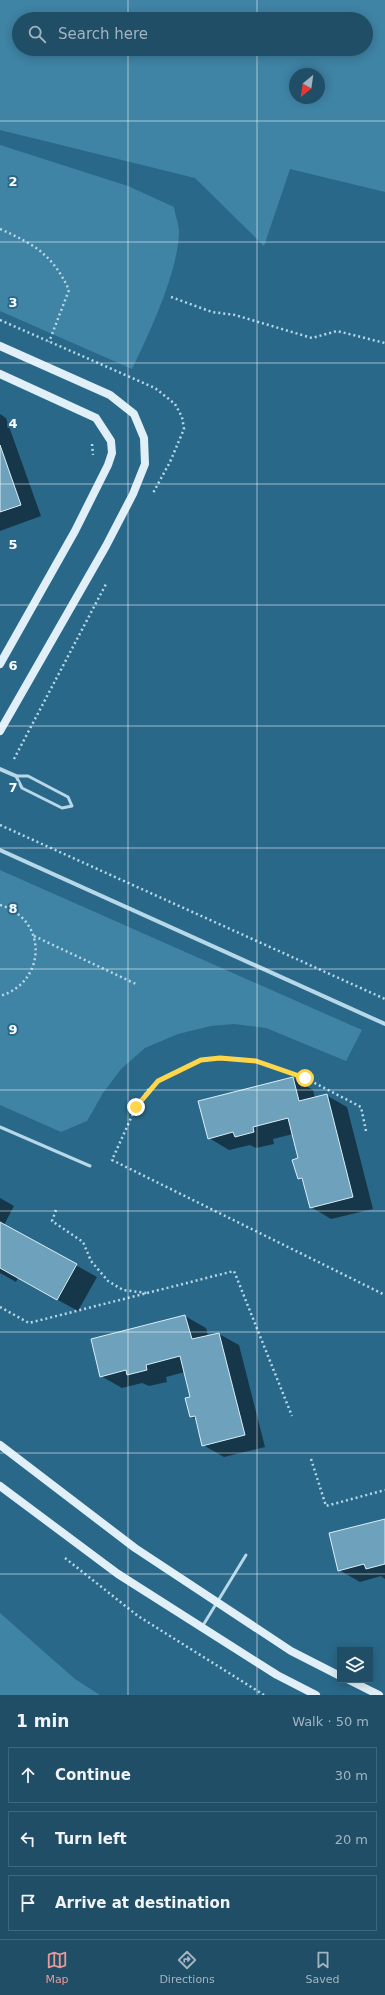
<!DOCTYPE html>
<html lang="en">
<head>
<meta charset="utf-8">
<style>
  :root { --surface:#204e67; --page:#28556d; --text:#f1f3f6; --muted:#a2b4c0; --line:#3d657b; --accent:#e69b98 }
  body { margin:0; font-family:"DejaVu Sans",sans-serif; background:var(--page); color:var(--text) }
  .controls { position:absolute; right:12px; bottom:12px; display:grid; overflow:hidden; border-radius:0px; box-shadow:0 2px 10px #0003 }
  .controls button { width:36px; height:36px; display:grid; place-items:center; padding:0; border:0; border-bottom:1px solid var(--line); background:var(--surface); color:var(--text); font:20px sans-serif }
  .compass { position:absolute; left:289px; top:68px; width:36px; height:36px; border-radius:50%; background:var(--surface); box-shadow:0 2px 10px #0003; rotate:209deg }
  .stop { position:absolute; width:12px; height:12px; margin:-9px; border:3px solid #ffd54a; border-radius:50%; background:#fff }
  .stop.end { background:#ffd54a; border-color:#fff; box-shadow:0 1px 4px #0008 }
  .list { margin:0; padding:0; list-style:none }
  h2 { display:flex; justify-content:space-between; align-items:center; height:52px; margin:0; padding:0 16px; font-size:17px }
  h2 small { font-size:13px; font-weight:400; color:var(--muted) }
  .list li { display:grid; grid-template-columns:26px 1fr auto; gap:12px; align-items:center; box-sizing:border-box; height:56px; margin:0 8px 8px; padding:0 8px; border:1px solid var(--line); border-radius:0px }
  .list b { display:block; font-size:15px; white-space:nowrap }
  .list em { font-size:13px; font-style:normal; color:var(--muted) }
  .icon { flex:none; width:22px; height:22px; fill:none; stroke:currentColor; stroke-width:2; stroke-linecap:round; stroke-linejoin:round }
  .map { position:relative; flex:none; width:385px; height:1695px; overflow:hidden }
  .search { position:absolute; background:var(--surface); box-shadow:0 2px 10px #0003; left:12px; right:12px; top:12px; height:44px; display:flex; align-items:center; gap:10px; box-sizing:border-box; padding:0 14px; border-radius:22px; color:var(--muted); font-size:15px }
  .sheet { height:244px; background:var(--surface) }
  nav { display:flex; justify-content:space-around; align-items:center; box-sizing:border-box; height:56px; border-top:1px solid var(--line); background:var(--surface); font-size:11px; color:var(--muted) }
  nav a { display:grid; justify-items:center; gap:2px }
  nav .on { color:var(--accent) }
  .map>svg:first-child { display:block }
  .green { fill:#3f83a5; fill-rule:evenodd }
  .shadow { fill:#0007 }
  .building { fill:#6ea2bc; stroke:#dbeef7 }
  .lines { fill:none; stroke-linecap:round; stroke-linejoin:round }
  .path { stroke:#b7d8e8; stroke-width:2.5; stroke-dasharray:2 3; stroke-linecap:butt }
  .lane { stroke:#b7d8e8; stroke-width:3 }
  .street { stroke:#b7d8e8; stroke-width:4 }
  .secondary { stroke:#e1f0f8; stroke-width:8 }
  .route { stroke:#ffd54a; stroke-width:5 }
  .grid { fill:none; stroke:#fff; stroke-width:1; stroke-opacity:0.55 }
  .grid-label { font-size:13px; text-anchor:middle; font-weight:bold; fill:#fff; stroke:#2a6889; stroke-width:4; stroke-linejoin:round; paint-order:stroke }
</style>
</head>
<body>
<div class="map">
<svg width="385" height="1695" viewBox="0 0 385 1695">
  <rect width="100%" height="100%" fill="#2a6889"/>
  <!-- green -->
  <g class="green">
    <path d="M0 0H385V192L290 169 264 246 195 178 0 130ZM19 19H366V49H19ZM295 74H319V98H295Z"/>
    <path d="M0 145 128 186 174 207C175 215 179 224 179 232 178 272 150 332 132 369L0 311Z"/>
    <path d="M0 870 362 1030 346 1061 266 1028 234 1024 211 1026 178 1034 145 1048 121 1069 103 1093 87 1121 61 1132 0 1105Z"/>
    <path d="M0 1613 75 1679 100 1695H0Z"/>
  </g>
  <!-- shadow -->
  <g class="shadow">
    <path d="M0 414 6 418 41 516 0 531Z"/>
    <path d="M293 1078 313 1090 315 1098 326 1095 347 1107 373 1209 331 1219 311 1207 304 1181 298 1178 299 1159 293 1134 273 1139 274 1144 256 1148 250 1145 229 1150 209 1138Z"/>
    <path d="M0 1198 14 1206 4 1225 97 1277 78 1311 18 1278 16 1282 0 1273Z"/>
    <path d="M185 1316 206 1328 208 1336 219 1334 239 1345 265 1447 224 1457 203 1445 197 1420 191 1416 192 1397 185 1372 166 1377 167 1382 149 1386 142 1383 122 1388 101 1376Z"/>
    <path d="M385 1520V1579L381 1576 360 1582 339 1570Z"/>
  </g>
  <!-- building -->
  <g class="building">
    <path d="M0 445 21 505 0 512Z"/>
    <path d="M293 1077 299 1101 327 1094 353 1197 310 1208 302 1178 298 1179 292 1160 298 1158 288 1118 253 1127 254 1132 235 1137 233 1132 208 1139 198 1101Z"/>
    <path d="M0 1222 77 1264 57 1300 0 1268Z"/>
    <path d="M185 1315 192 1339 219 1333 245 1435 202 1446 195 1416 190 1417 185 1398 190 1397 180 1356 146 1365 147 1370 127 1375 126 1370 100 1377 91 1339Z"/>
    <path d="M385 1519V1564L366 1569 364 1564 338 1571 329 1533Z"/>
  </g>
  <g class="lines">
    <!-- path -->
    <g class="path">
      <path d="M0 229C34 244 53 255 69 290L49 342"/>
      <path d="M171 297 212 312 235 315 312 338 337 331 385 343"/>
      <path d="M0 320 155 388 175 404 182 417 184 429 170 462 153 493"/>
      <path d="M92 444 93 455"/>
      <path d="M14 759 106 584"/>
      <path d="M0 825 385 999"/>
      <path d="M0 905C48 919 47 982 0 996"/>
      <path d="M34 936 138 985"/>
      <path d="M366 1131 361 1107 305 1078 256 1061 219 1059H201L158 1081 148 1090 136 1107 112 1160 385 1295"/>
      <path d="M56 1210 52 1221 83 1242 91 1261 108 1281 123 1290 147 1293"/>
      <path d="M0 1307 29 1323 234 1271 292 1416"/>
      <path d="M311 1459 326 1506 385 1490"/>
      <path d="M65 1558 138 1616 264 1695"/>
    </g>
    <!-- lane -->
    <g class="lane">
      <path d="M16 776H28L68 797 72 806 62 808 22 788Z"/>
      <path d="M0 1127 90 1166"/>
      <path d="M202 1627 246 1555"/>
    </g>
    <!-- street -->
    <g class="street">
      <path d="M0 769 16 776"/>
      <path d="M0 850 385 1024"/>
    </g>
    <!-- secondary -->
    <g class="secondary">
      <path d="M0 346 110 395 134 414 144 438 145 464 133 494 106 546 0 731"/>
      <path d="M0 374 96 418 111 441 112 453 108 465 75 531 0 664"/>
      <path d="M0 1445 135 1548 291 1651 340 1676"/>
      <path d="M0 1486 118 1574 277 1675 316 1695"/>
      <path d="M349 1680 379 1695"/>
    </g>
  </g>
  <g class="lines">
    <!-- route -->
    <path class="route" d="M136 1107 158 1081 201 1060 220 1058 256 1061 305 1078"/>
  </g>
  <!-- grid -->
  <path class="grid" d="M128 0V19M257 0V19M128 49V1695M257 49V1695M0 121H385M0 242H385M0 363H385M0 484H385M0 605H385M0 726H385M0 848H385M0 969H385M0 1090H385M0 1211H385M0 1332H385M0 1453H385M0 1574H385"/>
  <g class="grid-label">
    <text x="13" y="186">2</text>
    <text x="13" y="307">3</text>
    <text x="13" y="428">4</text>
    <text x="13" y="549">5</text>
    <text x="13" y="670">6</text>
    <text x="13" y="792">7</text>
    <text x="13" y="913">8</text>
    <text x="13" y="1034">9</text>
  </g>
</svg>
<div class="controls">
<button><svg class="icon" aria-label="layers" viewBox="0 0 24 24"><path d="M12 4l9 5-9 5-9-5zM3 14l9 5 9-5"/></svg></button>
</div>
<svg class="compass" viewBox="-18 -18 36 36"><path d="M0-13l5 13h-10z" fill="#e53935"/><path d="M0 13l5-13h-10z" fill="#a2b4c0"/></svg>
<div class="stop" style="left:305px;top:1078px"></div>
<div class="stop end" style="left:136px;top:1107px"></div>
<div class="search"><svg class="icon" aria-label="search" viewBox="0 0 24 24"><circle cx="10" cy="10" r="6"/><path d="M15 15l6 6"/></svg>Search here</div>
</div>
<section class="sheet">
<h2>1 min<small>Walk · 50 m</small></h2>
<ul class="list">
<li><svg class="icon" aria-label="ahead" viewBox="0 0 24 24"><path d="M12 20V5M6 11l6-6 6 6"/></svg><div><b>Continue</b></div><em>30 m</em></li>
<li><svg class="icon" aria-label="left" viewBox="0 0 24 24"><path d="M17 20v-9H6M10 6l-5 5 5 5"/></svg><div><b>Turn left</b></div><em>20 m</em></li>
<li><svg class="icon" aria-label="arrive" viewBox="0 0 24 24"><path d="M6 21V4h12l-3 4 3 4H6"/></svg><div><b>Arrive at destination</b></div></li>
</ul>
</section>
<nav>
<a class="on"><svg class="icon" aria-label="map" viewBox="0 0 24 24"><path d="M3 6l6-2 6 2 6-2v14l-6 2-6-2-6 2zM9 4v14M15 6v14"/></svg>Map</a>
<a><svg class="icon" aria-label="directions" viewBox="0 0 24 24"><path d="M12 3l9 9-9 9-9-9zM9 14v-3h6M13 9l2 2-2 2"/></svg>Directions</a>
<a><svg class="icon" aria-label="saved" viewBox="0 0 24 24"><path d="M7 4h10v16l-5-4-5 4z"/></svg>Saved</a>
</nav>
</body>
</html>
